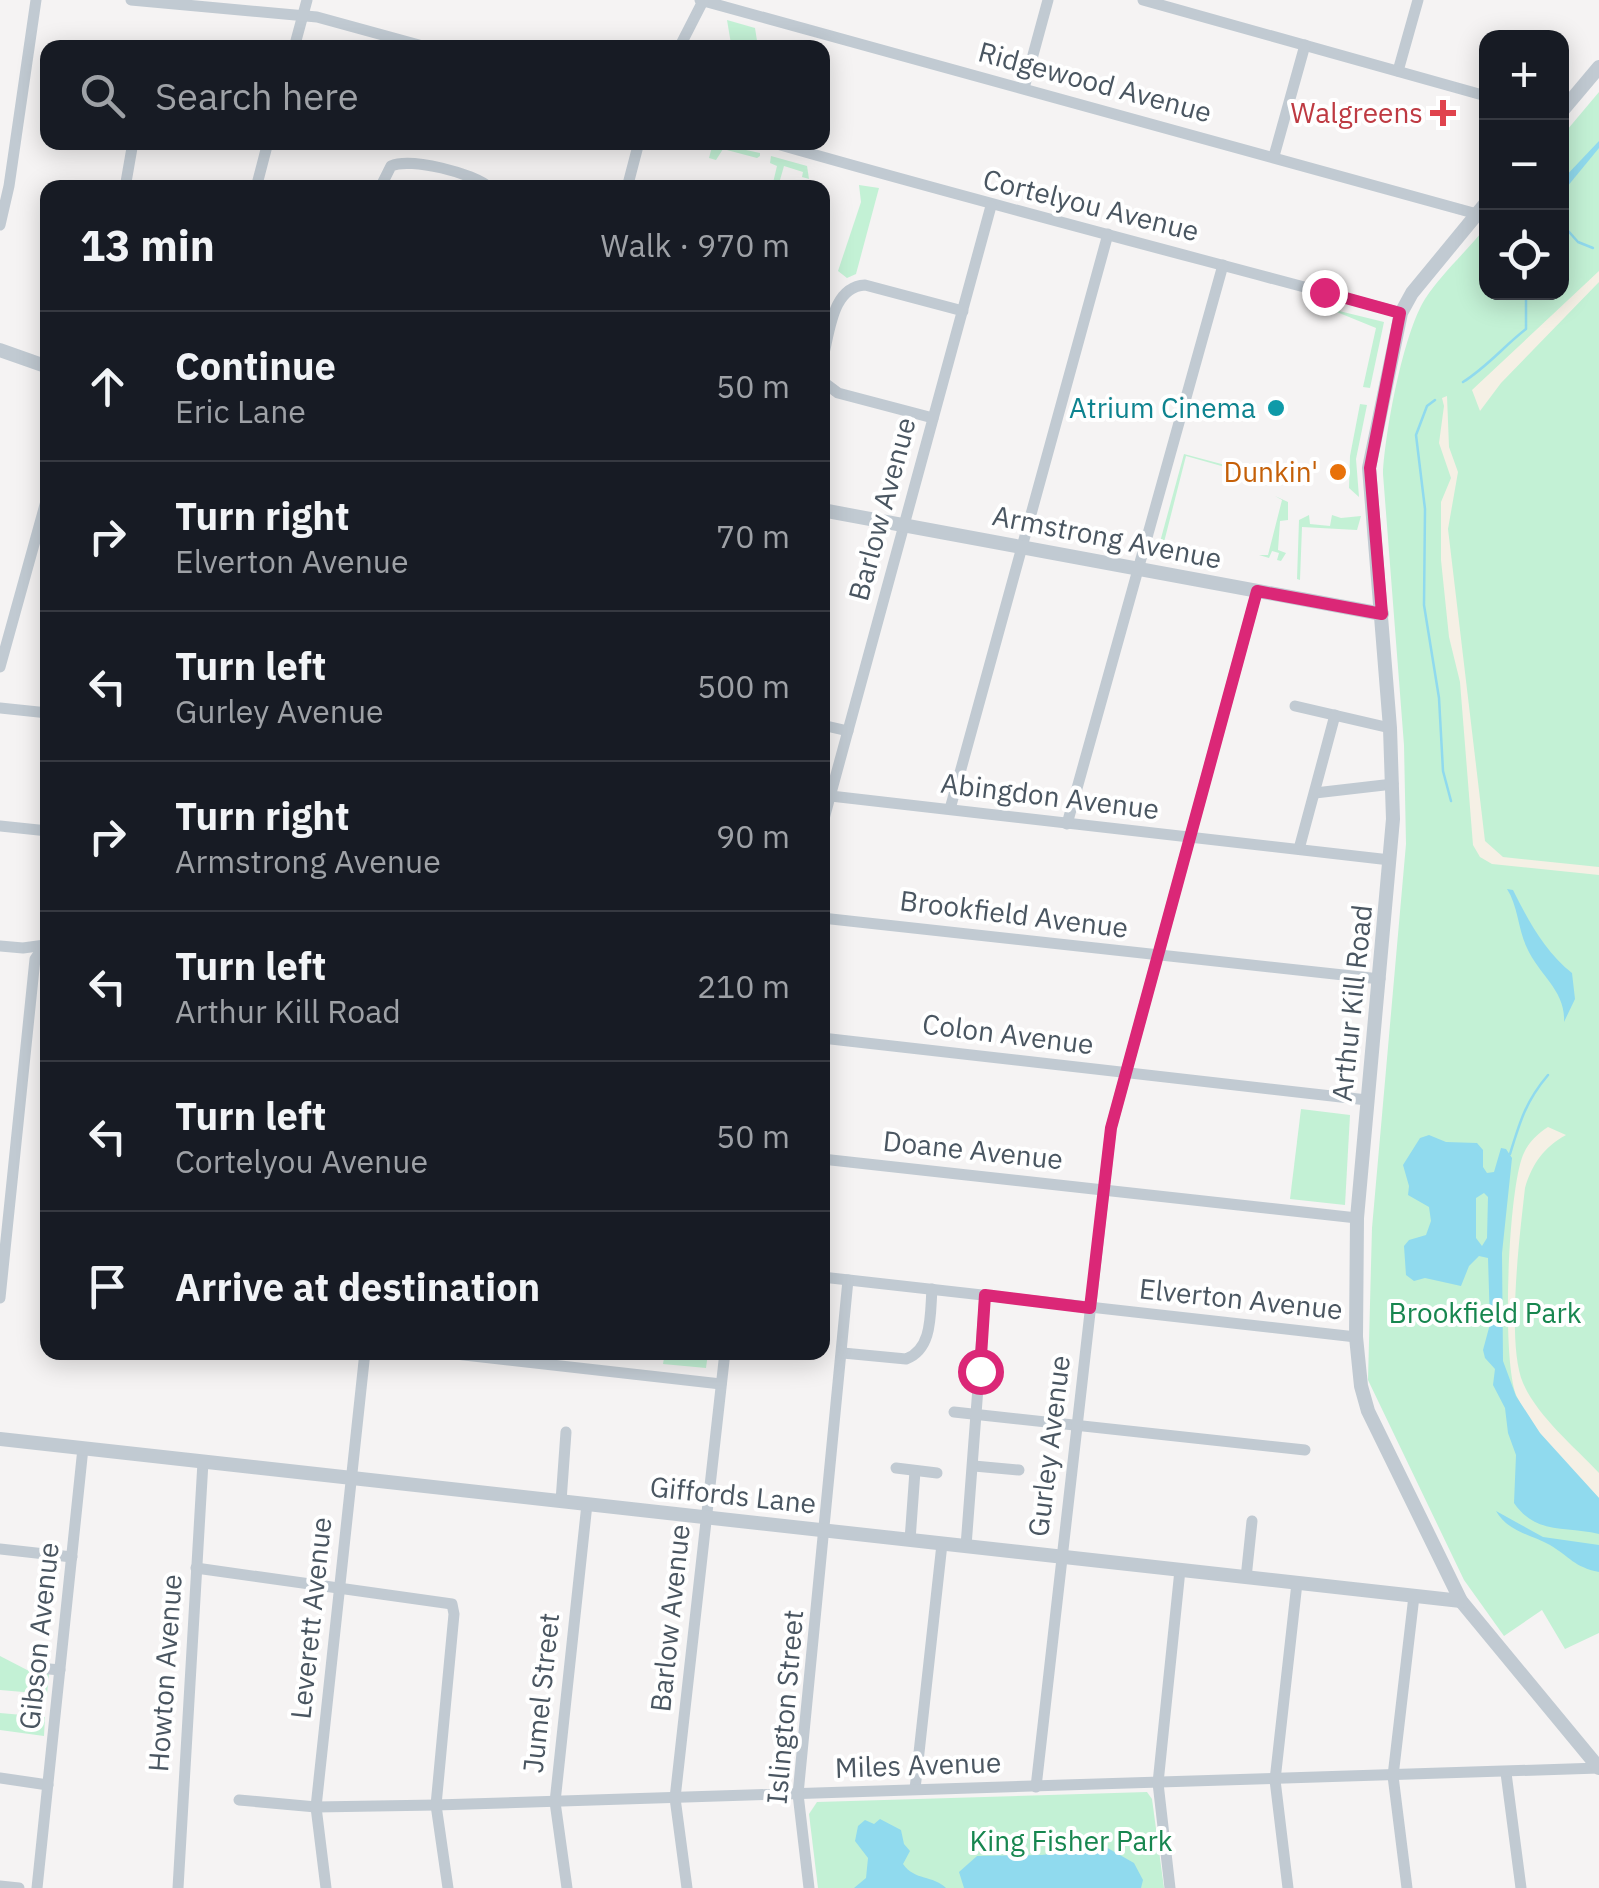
<!DOCTYPE html>
<html lang="en">
<head>
<meta charset="utf-8">
<style>
  :root { --surface:#171b24; --page:#20242c; --text:#f1f3f6; --muted:#9ea1a6; --line:#363941 }
  body { margin:0; font-family:"IBM Plex Sans",sans-serif; background:var(--page); color:var(--text) }
  .controls { position:absolute; right:30px; top:30px; display:grid; overflow:hidden; border-radius:20px; box-shadow:0 5px 25px #0003 }
  .controls button { width:90px; height:90px; display:grid; place-items:center; padding:0; border:0; border-bottom:2px solid var(--line); background:var(--surface); color:var(--text); font:50px sans-serif }
  .stop { position:absolute; width:30px; height:30px; margin:-22px; border:8px solid #db2777; border-radius:50%; background:#fff }
  .stop.end { background:#db2777; border-color:#fff; box-shadow:0 2px 10px #0008 }
  .list { margin:0; padding:0; list-style:none }
  h2 { display:flex; justify-content:space-between; align-items:center; height:130px; margin:0; padding:0 40px; font-size:42px }
  h2 small { font-size:32px; font-weight:400; color:var(--muted) }
  .list li { display:grid; grid-template-columns:65px 1fr auto; gap:30px; align-items:center; box-sizing:border-box; height:150px; padding:0 40px; border-top:2px solid var(--line) }
  .list b { display:block; font-size:38px; white-space:nowrap }
  .list p { margin:0; font-size:32px; white-space:nowrap; color:var(--muted) }
  .list em { font-size:32px; font-style:normal; color:var(--muted) }
  .icon { flex:none; width:55px; height:55px; fill:none; stroke:currentColor; stroke-width:2; stroke-linecap:round; stroke-linejoin:round }
  .map { position:relative; flex:none; width:1599px; height:1888px; overflow:hidden }
  .search { position:absolute; background:var(--surface); box-shadow:0 5px 25px #0003; left:40px; top:40px; width:790px; height:110px; display:flex; align-items:center; gap:25px; box-sizing:border-box; padding:0 35px; border-radius:20px; color:var(--muted); font-size:38px }
  .panel { position:absolute; background:var(--surface); box-shadow:0 5px 25px #0003; left:40px; top:180px; width:790px; height:1180px; border-radius:20px }
  .map>svg:first-child { display:block }
  .green { fill:#c3f1d5 }
  .sand { fill:#f5f0e5 }
  .water { fill:#90daee; fill-rule:evenodd }
  .lines { fill:none; stroke-linecap:round; stroke-linejoin:round }
  .stream { stroke:#90daee; stroke-width:2.5 }
  .minor { stroke:#c1cad2; stroke-width:11 }
  .tertiary { stroke:#c1cad2; stroke-width:14 }
  .route { stroke:#db2777; stroke-width:12 }
  .health-dot { fill:#e0444e; stroke:#fff; stroke-width:4 }
  .culture-dot { fill:#0f9aa8; stroke:#fff; stroke-width:4 }
  .food-dot { fill:#e8710a; stroke:#fff; stroke-width:4 }
  .labels { text-anchor:middle; stroke-width:8; stroke-linejoin:round; paint-order:stroke }
  .street-label { font-size:28px; fill:#4a5661; stroke:#fff }
  .health-label { font-size:28px; fill:#be3a42; stroke:#fff; text-anchor:end }
  .culture-label { font-size:28px; fill:#0d838f; stroke:#fff; text-anchor:end }
  .food-label { font-size:28px; fill:#c56008; stroke:#fff; text-anchor:end }
  .park-label { font-size:28px; fill:#17864f; stroke:#fff }
</style>
</head>
<body>
<div class="map">
<svg width="1599" height="1888" viewBox="0 0 1599 1888">
  <rect width="100%" height="100%" fill="#f5f3f3"/>
  <!-- green -->
  <g class="green">
    <path d="M727 20 755 28 758 47H727L731 44Z"/>
    <path d="M1599 92V1633L1565 1649 1542 1610 1504 1636 1464 1580 1368 1380 1372 1228 1406 844 1404 745 1383 474C1385 432 1403 334 1425 299 1442 273 1467 251 1486 227V292H1562V136Z"/>
    <path d="M713 143 760 153V156L757 158 723 149 716 160 709 158Z"/>
    <path d="M771 156 807 166 809 179 802 177 803 172 784 166 778 187H772L777 166 770 163Z"/>
    <path d="M859 185 879 188 856 274 847 278 838 271 861 202Z"/>
    <path d="M1327 308 1384 322 1370 388 1363 387 1376 328Z"/>
    <path d="M1360 404 1367 405 1356 459 1359 497 1349 488 1350 456Z"/>
    <path d="M1184 454 1289 482V485L1186 456 1162 550 1183 556 1188 549 1190 559 1157 553Z"/>
    <path d="M1275 496 1288 502V520L1280 521 1278 550 1286 553 1281 561 1277 560 1279 553 1272 551 1269 558 1259 555H1268L1282 500Z"/>
    <path d="M1309 515 1310 524 1330 526 1332 515 1341 518 1361 516 1357 530 1302 527 1300 580 1297 579 1299 520Z"/>
    <path d="M1301 1109 1350 1115 1345 1205 1290 1199Z"/>
    <path d="M665 1352 708 1353 706 1368 663 1364Z"/>
    <path d="M0 1656 31 1672 49 1674 47 1694 0 1690Z"/>
    <path d="M0 1713 45 1717 44 1736 0 1730Z"/>
    <path d="M1147 1792 1152 1799 1164 1888H818L809 1814 817 1802Z"/>
  </g>
  <!-- sand -->
  <g class="sand">
    <path d="M1599 271V282L1501 383 1480 411 1472 390Z"/>
    <path d="M1447 396 1449 447 1458 472 1448 529 1485 841 1503 857 1599 867V875L1492 864 1480 857 1473 845 1460 682 1449 637 1441 560V502L1451 478 1439 443 1444 406 1442 398Z"/>
    <path d="M1548 1127 1566 1135C1544 1147 1532 1164 1525 1188 1520 1233 1506 1343 1523 1383 1538 1417 1574 1446 1599 1473V1498C1570 1467 1536 1436 1517 1397 1501 1363 1508 1191 1523 1155 1528 1143 1537 1134 1548 1127Z"/>
  </g>
  <!-- water -->
  <g class="water">
    <path d="M1599 141V148L1562 193V180Z"/>
    <path d="M1507 889 1513 890C1528 920 1545 952 1572 973L1575 999 1564 1022C1566 991 1539 975 1527 948 1518 929 1518 906 1507 889Z"/>
    <path d="M1429 1135 1446 1142 1477 1143 1483 1150V1167L1487 1173 1494 1172 1501 1148 1506 1149 1512 1158 1502 1253 1503 1361 1516 1396 1540 1433 1599 1498V1534C1566 1526 1536 1535 1514 1503L1516 1455 1508 1433 1505 1408 1493 1385 1495 1369 1485 1358 1483 1350 1490 1324 1488 1258 1479 1256 1469 1266 1461 1286 1425 1278 1414 1281 1406 1275 1404 1246 1409 1240 1426 1235 1431 1221 1429 1207 1408 1195 1409 1186 1403 1165 1420 1138ZM1484 1193 1488 1197 1487 1238 1482 1246 1476 1238V1198Z"/>
    <path d="M1496 1511 1543 1537 1599 1545V1572C1574 1567 1570 1557 1550 1545 1530 1534 1508 1532 1496 1511Z"/>
    <path d="M880 1819 901 1830 904 1844 910 1851 903 1864C915 1881 933 1875 946 1888H854L866 1878 868 1858 855 1841 858 1826 865 1820 874 1824Z"/>
    <path d="M1104 1846 1134 1863 1143 1880 1141 1888H964L959 1872 977 1856 1042 1855Z"/>
  </g>
  <g class="lines">
    <!-- stream -->
    <g class="stream">
      <path d="M1562 224 1578 242 1593 248"/>
      <path d="M1463 382C1487 367 1503 347 1526 329V292"/>
      <path d="M1435 400 1427 406 1416 435 1425 509 1424 605 1439 698 1443 771 1451 801"/>
      <path d="M1510 1154C1520 1121 1526 1101 1548 1075"/>
    </g>
    <!-- minor -->
    <g class="minor">
      <path d="M131 0 317 17 430 48"/>
      <path d="M700 0 1477 214"/>
      <path d="M1143 0 1486 96"/>
      <path d="M294 48 307 0"/>
      <path d="M679 48 703 1"/>
      <path d="M1398 71 1418 0"/>
      <path d="M1024 88 1048 0"/>
      <path d="M770 142C979 202 1190 256 1401 313"/>
      <path d="M1274 156 1305 45"/>
      <path d="M125 188 133 142"/>
      <path d="M256 188 268 142"/>
      <path d="M380 188 391 166C410 157 474 173 490 188"/>
      <path d="M627 188 639 142"/>
      <path d="M0 225 9 186 36 0"/>
      <path d="M822 361C830 334 831 287 865 285L963 311"/>
      <path d="M822 377 826 384 838 393 933 418"/>
      <path d="M0 667 48 494"/>
      <path d="M1295 706 1390 728"/>
      <path d="M0 708 48 713"/>
      <path d="M822 725 848 731"/>
      <path d="M1315 793 1393 784"/>
      <path d="M822 795 1390 860"/>
      <path d="M950 809 1108 234"/>
      <path d="M1067 824 1223 265"/>
      <path d="M0 826 48 831"/>
      <path d="M822 826 991 206"/>
      <path d="M1299 849 1335 715"/>
      <path d="M822 918 1380 979"/>
      <path d="M0 946 23 948 45 945"/>
      <path d="M822 1038 1367 1100"/>
      <path d="M822 1159 1357 1218"/>
      <path d="M822 1277 1356 1337"/>
      <path d="M0 1298 35 959 48 940"/>
      <path d="M438 1352 721 1384"/>
      <path d="M843 1353 906 1359C933 1349 930 1314 932 1289"/>
      <path d="M954 1412 1305 1450"/>
      <path d="M974 1466 1019 1470"/>
      <path d="M896 1468 937 1473"/>
      <path d="M561 1501 566 1432"/>
      <path d="M910 1540 915 1471"/>
      <path d="M966 1546 985 1295"/>
      <path d="M0 1549 72 1557"/>
      <path d="M196 1568 452 1604 454 1614 436 1805 448 1888"/>
      <path d="M1246 1578 1252 1521"/>
      <path d="M39 1668 60 1670"/>
      <path d="M1506 1773 1521 1888"/>
      <path d="M0 1778 48 1785"/>
      <path d="M1036 1787 1111 1128 1257 591"/>
      <path d="M915 1789 942 1544"/>
      <path d="M239 1800 316 1807 436 1805 1599 1768"/>
      <path d="M0 1886 19 1888"/>
      <path d="M37 1888 83 1448"/>
      <path d="M178 1888 203 1462"/>
      <path d="M326 1888 316 1807 365 1352"/>
      <path d="M567 1888 555 1802 587 1504"/>
      <path d="M687 1888 675 1798 725 1352"/>
      <path d="M809 1888 798 1794 848 1280"/>
      <path d="M1170 1888 1158 1783 1180 1570"/>
      <path d="M1288 1888 1275 1780 1297 1583"/>
      <path d="M1407 1888 1393 1776 1414 1596"/>
    </g>
    <!-- tertiary -->
    <g class="tertiary">
      <path d="M1562 111 1599 67"/>
      <path d="M1486 203 1412 293 1401 313 1369 468 1390 728 1393 819 1357 1218 1356 1337 1361 1386 1368 1411 1461 1601 1599 1768"/>
      <path d="M0 350 48 367"/>
      <path d="M822 510 1382 614"/>
      <path d="M0 1439 1461 1601"/>
    </g>
  </g>
  <g class="lines">
    <!-- route -->
    <path class="route" d="M980 1371 985 1295 1090 1308 1111 1128 1257 591 1382 614 1370 468 1400 313 1324 292"/>
  </g>
  <!-- markers -->
  <path class="health-dot" d="M1438 98h10v10h10v10h-10v10h-10v-10h-10v-10h10z"/>
  <circle class="culture-dot" cx="1276" cy="408" r="10"/>
  <circle class="food-dot" cx="1338" cy="472" r="10"/>
  <g class="labels">
    <!-- street labels -->
    <g class="street-label">
      <text transform="translate(1095 82) rotate(15)" y="10">Ridgewood Avenue</text>
      <text transform="translate(1091 205) rotate(14)" y="10">Cortelyou Avenue</text>
      <text transform="translate(882 509) rotate(-75)" y="10">Barlow Avenue</text>
      <text transform="translate(1107 537) rotate(11)" y="10">Armstrong Avenue</text>
      <text transform="translate(1050 796) rotate(7)" y="10">Abingdon Avenue</text>
      <text transform="translate(1014 914) rotate(7)" y="10">Brookfield Avenue</text>
      <text transform="translate(1352 1003) rotate(-84)" y="10">Arthur Kill Road</text>
      <text transform="translate(1008 1034) rotate(7)" y="10">Colon Avenue</text>
      <text transform="translate(973 1150) rotate(6)" y="10">Doane Avenue</text>
      <text transform="translate(1241 1299) rotate(6)" y="10">Elverton Avenue</text>
      <text transform="translate(1049 1446) rotate(-83)" y="10">Gurley Avenue</text>
      <text transform="translate(733 1495) rotate(6)" y="10">Giffords Lane</text>
      <text transform="translate(311 1618) rotate(-84)" y="10">Leverett Avenue</text>
      <text transform="translate(670 1618) rotate(-84)" y="10">Barlow Avenue</text>
      <text transform="translate(39 1636) rotate(-84)" y="10">Gibson Avenue</text>
      <text transform="translate(165 1673) rotate(-86)" y="10">Howton Avenue</text>
      <text transform="translate(541 1693) rotate(-84)" y="10">Jumel Street</text>
      <text transform="translate(785 1707) rotate(-85)" y="10">Islington Street</text>
      <text transform="translate(918 1765) rotate(-2)" y="10">Miles Avenue</text>
    </g>
    <!-- health labels -->
    <g class="health-label">
      <text x="1423" y="123">Walgreens</text>
    </g>
    <!-- culture labels -->
    <g class="culture-label">
      <text x="1256" y="418">Atrium Cinema</text>
    </g>
    <!-- food labels -->
    <g class="food-label">
      <text x="1318" y="482">Dunkin'</text>
    </g>
    <!-- park labels -->
    <g class="park-label">
      <text x="1485" y="1323">Brookfield Park</text>
      <text x="1071" y="1851">King Fisher Park</text>
    </g>
  </g>
</svg>
<div class="controls">
<button>+</button>
<button>−</button>
<button><svg class="icon" aria-label="locate" viewBox="0 0 24 24"><circle cx="12" cy="12" r="6"/><path d="M12 2v4M12 18v4M2 12h4M18 12h4"/></svg></button>
</div>
<div class="stop" style="left:980px;top:1371px"></div>
<div class="stop end" style="left:1324px;top:292px"></div>
<div class="search"><svg class="icon" aria-label="search" viewBox="0 0 24 24"><circle cx="10" cy="10" r="6"/><path d="M15 15l6 6"/></svg>Search here</div>
<section class="panel">
<h2>13 min<small>Walk · 970 m</small></h2>
<ul class="list">
<li><svg class="icon" aria-label="ahead" viewBox="0 0 24 24"><path d="M12 20V5M6 11l6-6 6 6"/></svg><div><b>Continue</b><p>Eric Lane</p></div><em>50 m</em></li>
<li><svg class="icon" aria-label="right" viewBox="0 0 24 24"><path d="M7 20v-9h11M14 6l5 5-5 5"/></svg><div><b>Turn right</b><p>Elverton Avenue</p></div><em>70 m</em></li>
<li><svg class="icon" aria-label="left" viewBox="0 0 24 24"><path d="M17 20v-9H6M10 6l-5 5 5 5"/></svg><div><b>Turn left</b><p>Gurley Avenue</p></div><em>500 m</em></li>
<li><svg class="icon" aria-label="right" viewBox="0 0 24 24"><path d="M7 20v-9h11M14 6l5 5-5 5"/></svg><div><b>Turn right</b><p>Armstrong Avenue</p></div><em>90 m</em></li>
<li><svg class="icon" aria-label="left" viewBox="0 0 24 24"><path d="M17 20v-9H6M10 6l-5 5 5 5"/></svg><div><b>Turn left</b><p>Arthur Kill Road</p></div><em>210 m</em></li>
<li><svg class="icon" aria-label="left" viewBox="0 0 24 24"><path d="M17 20v-9H6M10 6l-5 5 5 5"/></svg><div><b>Turn left</b><p>Cortelyou Avenue</p></div><em>50 m</em></li>
<li><svg class="icon" aria-label="arrive" viewBox="0 0 24 24"><path d="M6 21V4h12l-3 4 3 4H6"/></svg><div><b>Arrive at destination</b></div></li>
</ul>
</section>
</div>
</body>
</html>
